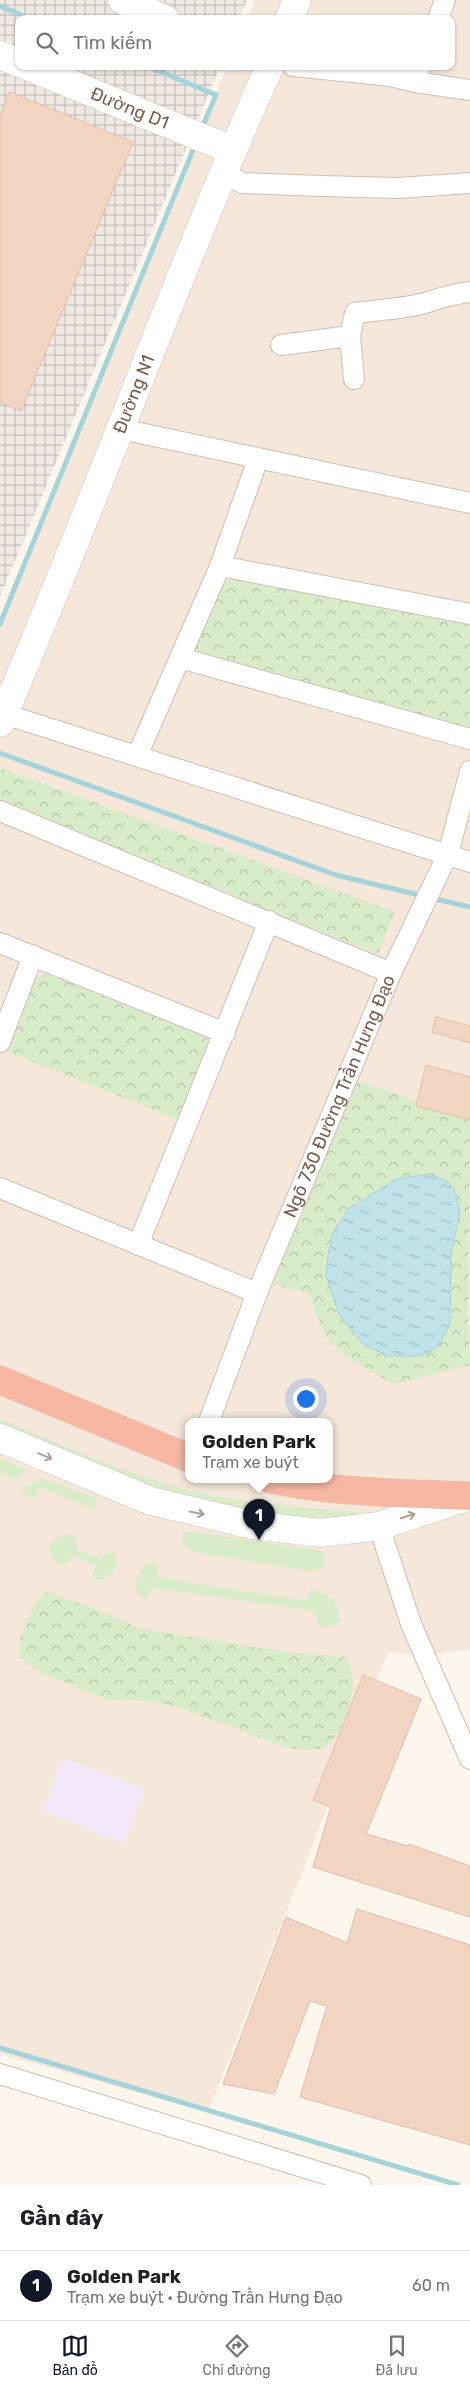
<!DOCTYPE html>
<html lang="vi">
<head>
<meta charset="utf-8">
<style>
  :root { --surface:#fff; --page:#f2f2f2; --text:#202124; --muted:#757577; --line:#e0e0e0; --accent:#111827 }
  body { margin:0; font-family:Rubik,sans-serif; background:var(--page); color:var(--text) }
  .you { position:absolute; left:305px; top:1398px; width:18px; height:18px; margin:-12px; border:4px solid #fff; border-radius:50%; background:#1a73e8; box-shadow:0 0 0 8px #1a73e833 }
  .badge { display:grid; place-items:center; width:32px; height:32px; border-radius:50%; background:var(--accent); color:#fff; font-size:16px; font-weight:700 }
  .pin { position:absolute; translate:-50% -41px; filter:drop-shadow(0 1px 2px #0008) }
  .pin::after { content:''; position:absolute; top:26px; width:18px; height:15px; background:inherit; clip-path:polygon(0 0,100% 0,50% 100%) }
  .popup { position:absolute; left:185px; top:1418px; width:148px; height:65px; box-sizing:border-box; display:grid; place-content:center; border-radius:10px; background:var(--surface); filter:drop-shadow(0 1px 4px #0005); font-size:16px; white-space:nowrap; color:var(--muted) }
  .popup b { font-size:19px; color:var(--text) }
  .popup::after { content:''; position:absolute; left:50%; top:100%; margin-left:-10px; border:10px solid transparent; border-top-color:var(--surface) }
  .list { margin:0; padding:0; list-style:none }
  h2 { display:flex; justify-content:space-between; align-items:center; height:65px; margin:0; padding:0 20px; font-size:21px }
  h2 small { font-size:16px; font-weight:400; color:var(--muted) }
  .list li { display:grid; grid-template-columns:32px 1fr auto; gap:15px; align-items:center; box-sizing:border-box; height:70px; padding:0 20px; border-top:1px solid var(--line) }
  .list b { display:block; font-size:19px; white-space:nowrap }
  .list p { margin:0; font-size:16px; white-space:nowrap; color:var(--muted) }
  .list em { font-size:16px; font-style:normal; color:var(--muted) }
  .icon { flex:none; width:28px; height:28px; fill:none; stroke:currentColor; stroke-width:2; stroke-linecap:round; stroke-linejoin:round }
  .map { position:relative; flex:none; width:470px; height:2185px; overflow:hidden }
  .search { position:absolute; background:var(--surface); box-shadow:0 1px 4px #0004; left:15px; right:15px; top:15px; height:55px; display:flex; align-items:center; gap:12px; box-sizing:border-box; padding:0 18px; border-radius:10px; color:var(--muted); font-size:19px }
  .sheet { height:135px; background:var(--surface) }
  nav { display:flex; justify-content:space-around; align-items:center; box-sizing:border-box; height:70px; border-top:1px solid var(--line); background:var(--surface); font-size:14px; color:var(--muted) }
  nav a { display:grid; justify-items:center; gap:2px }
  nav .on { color:var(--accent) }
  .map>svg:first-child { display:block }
  .residential { fill:#f5e8da; fill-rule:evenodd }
  .industrial { fill:url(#industrial-grid) }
  .education { fill:#f3e8fa }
  .grass { fill:#d8ecc9 }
  .park { fill:url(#park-crowns) }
  .water { fill:url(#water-ripples); stroke:#a5d3da }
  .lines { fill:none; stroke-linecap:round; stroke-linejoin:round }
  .stream { stroke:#a5d3da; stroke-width:5 }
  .building { fill:#f3d5c3; stroke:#e6bba3 }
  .street-casing { stroke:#d1beb0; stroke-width:22 }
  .secondary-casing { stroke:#d6c0b0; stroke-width:29 }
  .highway-casing { stroke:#dad1cd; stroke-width:29 }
  .street { stroke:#fff; stroke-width:20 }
  .secondary { stroke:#fff; stroke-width:28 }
  .highway { stroke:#f7b7a3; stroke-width:28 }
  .oneway { stroke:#af9d94 }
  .labels { text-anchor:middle; stroke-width:4; stroke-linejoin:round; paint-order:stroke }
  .street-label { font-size:18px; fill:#7a5c4d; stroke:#fffaf3 }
</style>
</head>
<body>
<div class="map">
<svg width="470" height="2185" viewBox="0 0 470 2185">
  <defs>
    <pattern id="industrial-grid" width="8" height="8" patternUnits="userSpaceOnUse" patternTransform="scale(1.25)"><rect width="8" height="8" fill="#efe9e4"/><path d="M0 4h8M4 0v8" fill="none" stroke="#c7c0bb"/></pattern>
    <pattern id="park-crowns" width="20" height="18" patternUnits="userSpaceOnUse" patternTransform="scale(1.25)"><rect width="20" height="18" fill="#d8ecc9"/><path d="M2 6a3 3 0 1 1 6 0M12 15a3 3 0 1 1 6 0" fill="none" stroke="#b4c2a5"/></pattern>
    <pattern id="water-ripples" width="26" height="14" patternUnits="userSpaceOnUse" patternTransform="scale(1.25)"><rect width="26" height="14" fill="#bfe3e8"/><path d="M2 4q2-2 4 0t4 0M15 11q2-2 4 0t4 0" fill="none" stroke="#a0bbbe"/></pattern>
  </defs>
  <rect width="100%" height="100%" fill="#fdf6ec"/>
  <!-- residential -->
  <path class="residential" d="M255 0H470V1650L415 1655 388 1652 208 2112 0 2054V618L227 66H451V19H247ZM189 1421H329V1479H189Z"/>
  <!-- industrial -->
  <path class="industrial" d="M0 0H247L239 19H19V66H220L0 597Z"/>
  <!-- education -->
  <path class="education" d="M63 1758 145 1789 123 1843 42 1810Z"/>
  <!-- grass -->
  <g class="grass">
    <path d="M0 1419C64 1445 129 1476 197 1492 250 1504 303 1507 356 1512L359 1517 323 1521 249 1513 176 1497 0 1432Z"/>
    <path d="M0 1459 27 1470 16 1479 0 1472Z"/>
    <path d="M42 1478 96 1498 93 1509 39 1487 35 1498 18 1492Z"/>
    <path d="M187 1531 322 1551 326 1562 321 1568 311 1571 200 1553C189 1551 180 1547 183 1534Z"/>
    <path d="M71 1535 76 1542 78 1550 101 1559 105 1552 114 1553 117 1563C112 1576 106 1582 92 1579L96 1565 71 1556 69 1562 62 1566 56 1562 49 1550C51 1538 60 1536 71 1535Z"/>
    <path d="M149 1563H157V1577L306 1601 312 1589C329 1594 340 1603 339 1621 333 1626 328 1628 320 1626L313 1611 152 1588 146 1599 137 1592C134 1582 139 1568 149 1563Z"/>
  </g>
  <!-- park -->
  <g class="park">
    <path d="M232 579 470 622V728L464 730 198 655 195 644 217 583Z"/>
    <path d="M0 768 395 912 378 954 0 803Z"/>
    <path d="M51 972 205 1036 212 1046 182 1121 5 1051 37 977Z"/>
    <path d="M353 1080 470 1118 468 1322 470 1365 394 1384 341 1354 326 1337 308 1293 266 1283Z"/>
    <path d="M49 1592 106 1613 138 1628 287 1652 344 1657C346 1660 349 1664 350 1667 359 1688 344 1737 324 1747 313 1752 300 1749 289 1748L171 1705 145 1701 107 1700 37 1671 20 1657 19 1640 31 1610 42 1594Z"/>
  </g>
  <!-- water -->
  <path class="water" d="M430 1174 446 1181 454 1188 460 1211 451 1254 450 1324 438 1346 428 1353 417 1356H389L364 1345 339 1315 326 1276 328 1255 333 1233 348 1209 396 1179Z"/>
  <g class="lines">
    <!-- stream -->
    <g class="stream">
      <path d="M0 6 31 19"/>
      <path d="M147 66 216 95 204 123"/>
      <path d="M0 624 193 150"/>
      <path d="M0 753 336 875 423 896"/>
      <path d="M432 898 470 907"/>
      <path d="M0 2048 458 2185"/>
    </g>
  </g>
  <!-- building -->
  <g class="building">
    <path d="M10 92 133 142 21 411 0 402V115Z"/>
    <path d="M436 1017 470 1026V1043L432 1032Z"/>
    <path d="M426 1065 470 1077V1120L416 1106Z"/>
    <path d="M363 1675 421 1699 366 1834 408 1846 409 1844 470 1866V1917L313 1867 331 1807 313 1800Z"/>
    <path d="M357 1909 470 1945V2145L300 2097 327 2006 310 2001 274 2094 223 2084 286 1917 347 1943Z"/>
  </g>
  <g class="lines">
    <!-- street casing -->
    <g class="street-casing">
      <g id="street">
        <path d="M438 19 445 0"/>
        <path d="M293 66 391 76 415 82 420 66"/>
        <path d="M415 82 470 90"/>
        <path d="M223 172 242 183 322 186 399 188 470 183"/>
        <path d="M350 336 354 379"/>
        <path d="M281 345 350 336 355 313C378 310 402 309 425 303 441 298 452 294 470 292"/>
        <path d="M121 429 470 503"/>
        <path d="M220 566 470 614"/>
        <path d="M180 658 470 739"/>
        <path d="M4 714 470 862"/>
        <path d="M137 756 220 566 258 459"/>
        <path d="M0 811 391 973"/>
        <path d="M0 943 225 1033"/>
        <path d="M0 1042 33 955"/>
        <path d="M0 1188 257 1293"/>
        <path d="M138 1245 269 921"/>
        <path id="s1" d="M209 1421 257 1293 391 973 448 854 470 771"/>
        <path d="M379 1526 411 1624 470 1759"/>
        <path d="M0 2074 361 2185"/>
      </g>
    </g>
    <!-- secondary casing -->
    <g class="secondary-casing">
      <g id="secondary">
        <path d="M122 0 165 19"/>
        <path d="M289 19 297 0"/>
        <path d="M0 55 19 63"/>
        <path id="s2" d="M27 66 232 150"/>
        <path id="s3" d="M0 723C94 506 173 282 270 66"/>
        <path d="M0 1438 151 1501 252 1525 320 1533 379 1526 467 1497"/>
      </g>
    </g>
    <!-- highway casing -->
    <g class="highway-casing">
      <g id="highway">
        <path d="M0 1380 189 1458"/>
        <path d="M270 1479C335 1493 404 1493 470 1496"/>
      </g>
    </g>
    <!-- street -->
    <use href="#street" class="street"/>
    <!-- secondary -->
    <use href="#secondary" class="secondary"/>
    <!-- highway -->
    <use href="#highway" class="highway"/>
  </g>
  <!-- one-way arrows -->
  <defs><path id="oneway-shaft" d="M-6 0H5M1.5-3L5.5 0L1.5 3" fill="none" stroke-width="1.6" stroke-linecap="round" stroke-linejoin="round" transform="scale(1.25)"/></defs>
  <g class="oneway">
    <use href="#oneway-shaft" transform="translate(45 1456) rotate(22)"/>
    <use href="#oneway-shaft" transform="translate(197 1513) rotate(12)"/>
    <use href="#oneway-shaft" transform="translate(408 1516) rotate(-18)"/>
  </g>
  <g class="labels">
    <!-- street labels -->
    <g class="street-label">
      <text dy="6" stroke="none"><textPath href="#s2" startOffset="111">Đường D1</textPath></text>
      <text dy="6" stroke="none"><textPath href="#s3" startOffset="355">Đường N1</textPath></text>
      <text dy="6" stroke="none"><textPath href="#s1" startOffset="350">Ngõ 730 Đường Trần Hưng Đạo</textPath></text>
    </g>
  </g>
</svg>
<div class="you"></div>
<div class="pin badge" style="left:259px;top:1540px">1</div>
<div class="popup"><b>Golden Park</b>Trạm xe buýt</div>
<div class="search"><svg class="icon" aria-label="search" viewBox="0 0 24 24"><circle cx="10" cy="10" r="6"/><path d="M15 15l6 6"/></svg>Tìm kiếm</div>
</div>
<section class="sheet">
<h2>Gần đây<small></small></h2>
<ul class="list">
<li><span class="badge">1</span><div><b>Golden Park</b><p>Trạm xe buýt · Đường Trần Hưng Đạo</p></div><em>60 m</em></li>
</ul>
</section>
<nav>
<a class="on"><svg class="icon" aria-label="map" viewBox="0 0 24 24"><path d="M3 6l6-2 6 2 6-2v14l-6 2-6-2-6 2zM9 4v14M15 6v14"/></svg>Bản đồ</a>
<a><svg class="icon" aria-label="directions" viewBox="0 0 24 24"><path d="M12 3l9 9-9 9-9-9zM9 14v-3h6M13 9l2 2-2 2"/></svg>Chỉ đường</a>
<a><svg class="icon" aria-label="saved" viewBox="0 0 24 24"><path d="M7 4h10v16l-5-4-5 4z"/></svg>Đã lưu</a>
</nav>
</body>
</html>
